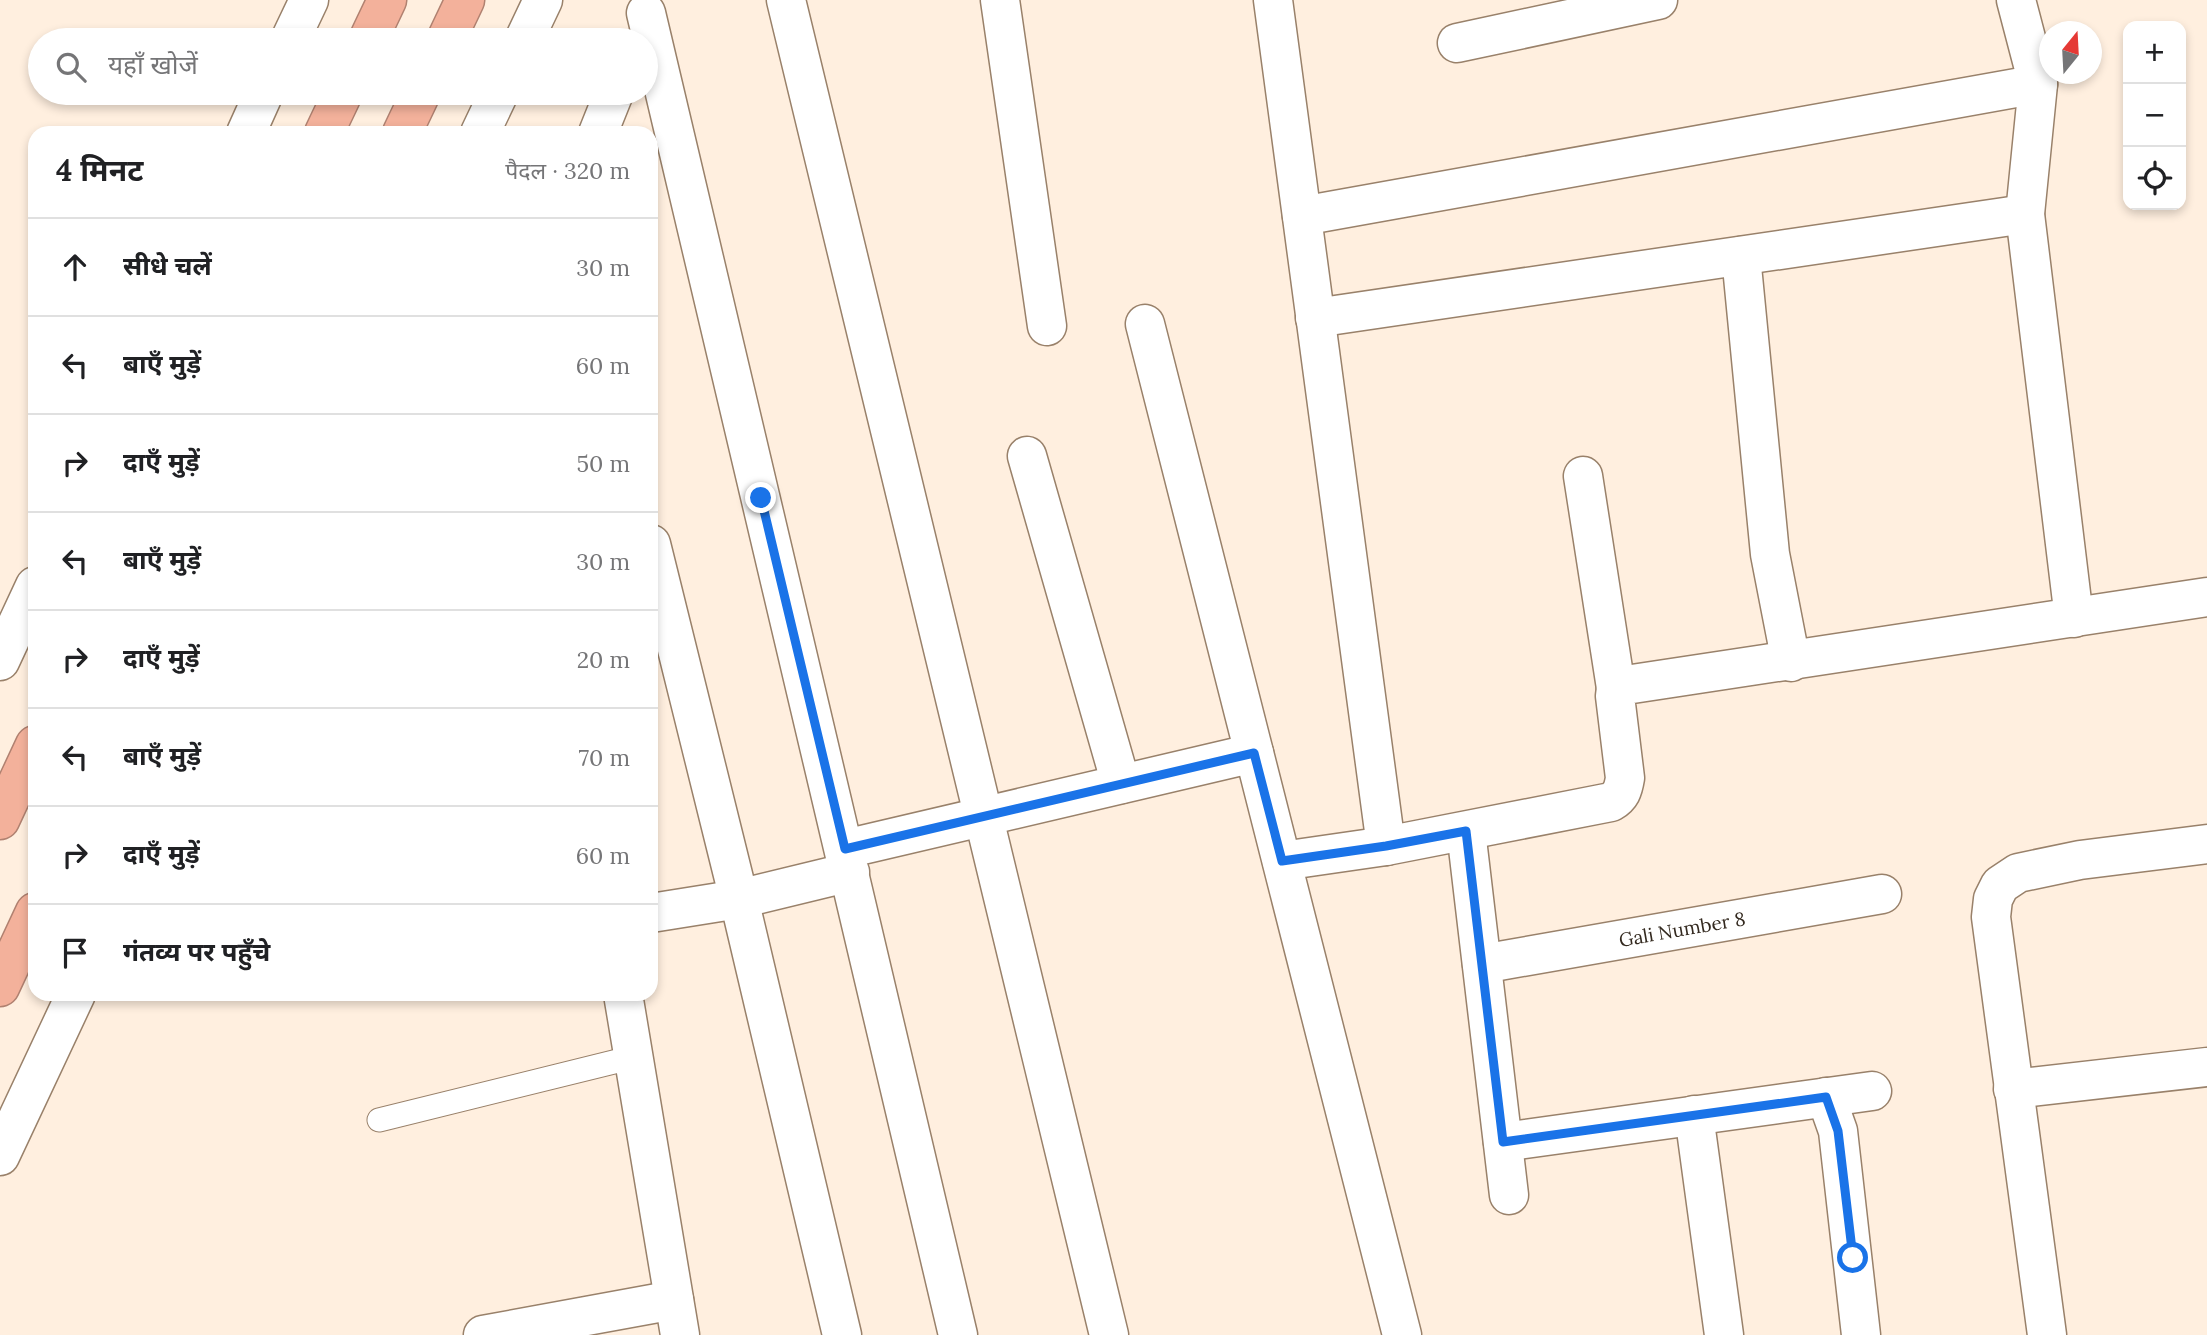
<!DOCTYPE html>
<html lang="hi">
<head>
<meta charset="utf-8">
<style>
  :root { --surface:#fff; --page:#f6f6f6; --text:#202124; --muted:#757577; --line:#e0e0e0 }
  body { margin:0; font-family:Lora,"Noto Sans Devanagari",serif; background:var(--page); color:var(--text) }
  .controls { position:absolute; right:21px; top:21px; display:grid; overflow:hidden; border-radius:14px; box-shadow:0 4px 10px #0003 }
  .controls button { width:63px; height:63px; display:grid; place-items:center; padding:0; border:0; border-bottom:2px solid var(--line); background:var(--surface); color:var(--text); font:35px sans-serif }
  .compass { position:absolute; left:2039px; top:21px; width:63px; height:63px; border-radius:50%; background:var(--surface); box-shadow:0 4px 10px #0003; rotate:18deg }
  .stop { position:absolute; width:21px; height:21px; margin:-16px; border:5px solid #1a73e8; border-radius:50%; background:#fff }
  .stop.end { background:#1a73e8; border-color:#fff; box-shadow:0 2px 7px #0008 }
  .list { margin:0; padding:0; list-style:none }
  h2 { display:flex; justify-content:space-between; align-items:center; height:91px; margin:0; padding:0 28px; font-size:30px }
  h2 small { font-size:23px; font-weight:400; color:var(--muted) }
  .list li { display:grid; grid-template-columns:46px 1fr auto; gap:21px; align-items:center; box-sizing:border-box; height:98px; padding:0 28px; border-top:2px solid var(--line) }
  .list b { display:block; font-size:26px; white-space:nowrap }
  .list em { font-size:23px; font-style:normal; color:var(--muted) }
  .icon { flex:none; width:38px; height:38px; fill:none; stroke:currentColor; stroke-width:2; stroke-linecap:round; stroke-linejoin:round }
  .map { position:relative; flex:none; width:2207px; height:1335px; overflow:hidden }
  .search { position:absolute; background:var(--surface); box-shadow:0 4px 10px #0003; left:28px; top:28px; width:630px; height:77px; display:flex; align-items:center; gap:18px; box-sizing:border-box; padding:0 24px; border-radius:38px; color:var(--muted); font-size:26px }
  .panel { position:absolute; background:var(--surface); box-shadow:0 4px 10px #0003; left:28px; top:126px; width:630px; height:875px; border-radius:21px }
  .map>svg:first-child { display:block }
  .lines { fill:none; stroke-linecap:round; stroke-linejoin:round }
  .service-casing { stroke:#99816a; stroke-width:25 }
  .minor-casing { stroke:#99816a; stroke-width:41 }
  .tertiary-casing { stroke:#99816a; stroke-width:41 }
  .motorway-casing { stroke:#b08170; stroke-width:41 }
  .service { stroke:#fff; stroke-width:23 }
  .minor { stroke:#fff; stroke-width:38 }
  .tertiary { stroke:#fff; stroke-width:38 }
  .motorway { stroke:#f3b19b; stroke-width:38 }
  .route { stroke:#1a73e8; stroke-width:9 }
  .labels { text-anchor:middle; stroke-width:7; stroke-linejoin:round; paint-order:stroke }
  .street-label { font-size:19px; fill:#33291f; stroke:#fff }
</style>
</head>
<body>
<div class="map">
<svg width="2207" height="1335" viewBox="0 0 2207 1335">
  <rect width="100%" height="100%" fill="#ffefdf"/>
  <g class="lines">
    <!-- service casing -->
    <g class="service-casing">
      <path id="service" d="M379 1120 634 1057"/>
    </g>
    <!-- minor casing -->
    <g class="minor-casing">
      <g id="minor">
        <path d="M786 0 1109 1335"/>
        <path d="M1000 0 1047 326"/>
        <path d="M1273 0 1386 846"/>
        <path d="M2016 0 2038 84 2025 214 2074 618"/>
        <path d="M646 13 958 1335"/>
        <path d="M1457 43 1658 0"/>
        <path d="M598 133 614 93"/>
        <path d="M1302 216 2038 84"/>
        <path d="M1741 256 1770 554 1791 662"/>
        <path d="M1315 318 2025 214"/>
        <path d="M1145 324 1402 1335"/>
        <path d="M1027 456 1121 784"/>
        <path d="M1583 476 1616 688"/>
        <path d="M651 544 739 899 842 1335"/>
        <path d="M1466 831 1509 1195"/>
        <path d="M845 849 1254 753"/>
        <path d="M1282 861 1386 846 1611 802C1621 796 1623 790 1625 778L1615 696 1616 688 1619 686 2207 597"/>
        <path d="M651 913 739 899 850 872"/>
        <path id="s1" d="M1482 964 1882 894"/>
        <path d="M2013 1089 2207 1067"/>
        <path d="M1826 1097 1838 1131 1861 1335"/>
        <path d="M1694 1115 1724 1335"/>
        <path d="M1503 1142 1872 1091"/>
        <path d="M483 1335 674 1300"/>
        <path d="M2047 1335 1991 917 1993 899 2000 885 2018 873 2080 860 2207 844"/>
      </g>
    </g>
    <!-- tertiary casing -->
    <g class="tertiary-casing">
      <g id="tertiary">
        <path d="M290 40 309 0"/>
        <path d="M524 40 543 0"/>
        <path d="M246 133 264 93"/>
        <path d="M480 133 499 93"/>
        <path d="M0 661 35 586"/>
        <path d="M623 994 680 1335"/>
        <path d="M0 1156 76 994"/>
      </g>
    </g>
    <!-- motorway casing -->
    <g class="motorway-casing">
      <g id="motorway">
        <path d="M368 40 387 0"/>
        <path d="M446 40 465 0"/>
        <path d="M324 133 343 93"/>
        <path d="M402 133 421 93"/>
        <path d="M0 820 35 745"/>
        <path d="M0 987 35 912"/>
      </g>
    </g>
    <!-- service -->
    <use href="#service" class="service"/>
    <!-- minor -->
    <use href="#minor" class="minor"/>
    <!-- tertiary -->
    <use href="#tertiary" class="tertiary"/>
    <!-- motorway -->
    <use href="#motorway" class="motorway"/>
  </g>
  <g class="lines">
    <!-- route -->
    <path class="route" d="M761 498 845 849 1254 753 1282 861 1386 846 1466 831 1503 1142 1826 1097 1838 1131 1853 1258"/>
  </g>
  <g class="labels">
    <!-- street labels -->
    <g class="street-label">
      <text dy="7" stroke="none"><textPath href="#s1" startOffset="203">Gali Number 8</textPath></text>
    </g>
  </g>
</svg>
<div class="controls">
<button>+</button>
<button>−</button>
<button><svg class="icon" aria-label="locate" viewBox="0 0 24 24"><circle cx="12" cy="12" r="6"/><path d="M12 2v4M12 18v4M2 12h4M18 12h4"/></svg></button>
</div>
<svg class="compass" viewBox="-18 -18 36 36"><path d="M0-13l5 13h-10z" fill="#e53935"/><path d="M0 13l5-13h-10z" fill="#757577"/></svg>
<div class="stop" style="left:1853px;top:1258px"></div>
<div class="stop end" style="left:761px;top:498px"></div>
<div class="search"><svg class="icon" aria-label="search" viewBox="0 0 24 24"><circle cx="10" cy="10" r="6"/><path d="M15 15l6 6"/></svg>यहाँ खोजें</div>
<section class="panel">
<h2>4 मिनट<small>पैदल · 320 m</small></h2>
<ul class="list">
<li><svg class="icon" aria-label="ahead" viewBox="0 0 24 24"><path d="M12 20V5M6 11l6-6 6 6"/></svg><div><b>सीधे चलें</b></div><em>30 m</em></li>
<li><svg class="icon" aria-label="left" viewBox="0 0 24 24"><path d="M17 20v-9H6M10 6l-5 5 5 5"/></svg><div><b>बाएँ मुड़ें</b></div><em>60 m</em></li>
<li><svg class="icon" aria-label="right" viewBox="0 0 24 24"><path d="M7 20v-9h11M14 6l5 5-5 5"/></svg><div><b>दाएँ मुड़ें</b></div><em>50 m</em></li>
<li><svg class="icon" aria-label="left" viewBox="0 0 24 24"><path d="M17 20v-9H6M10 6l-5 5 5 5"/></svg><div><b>बाएँ मुड़ें</b></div><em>30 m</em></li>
<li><svg class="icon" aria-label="right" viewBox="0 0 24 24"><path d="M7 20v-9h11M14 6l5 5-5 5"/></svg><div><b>दाएँ मुड़ें</b></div><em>20 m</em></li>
<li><svg class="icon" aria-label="left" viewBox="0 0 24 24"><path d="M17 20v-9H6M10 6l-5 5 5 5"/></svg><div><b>बाएँ मुड़ें</b></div><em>70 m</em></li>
<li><svg class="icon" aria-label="right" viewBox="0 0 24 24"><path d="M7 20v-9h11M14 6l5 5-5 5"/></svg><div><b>दाएँ मुड़ें</b></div><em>60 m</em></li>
<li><svg class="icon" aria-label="arrive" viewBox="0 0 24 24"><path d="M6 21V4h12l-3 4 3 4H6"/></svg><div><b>गंतव्य पर पहुँचे</b></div></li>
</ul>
</section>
</div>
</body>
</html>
